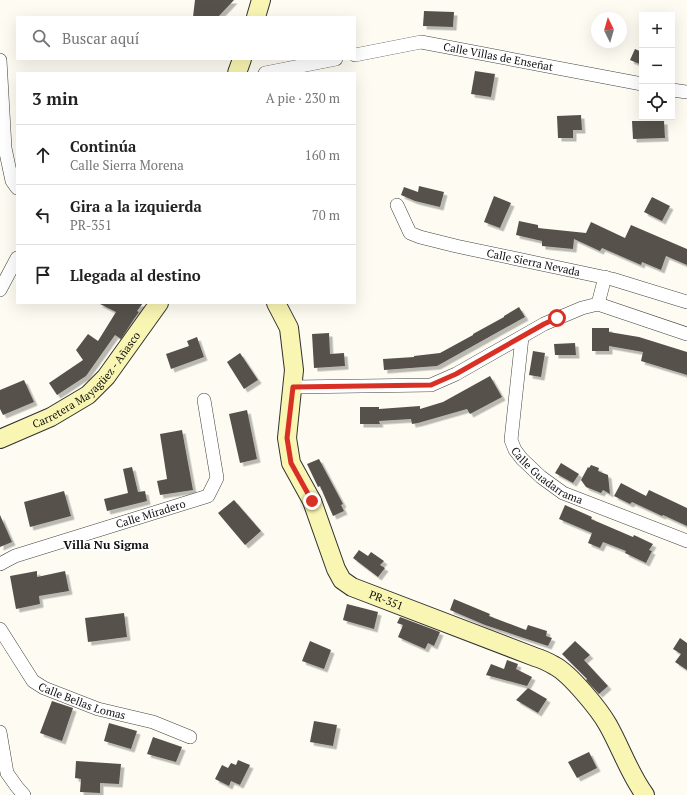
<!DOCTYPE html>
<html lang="es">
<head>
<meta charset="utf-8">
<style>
  :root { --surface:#fff; --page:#f2f2f2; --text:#222; --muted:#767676; --line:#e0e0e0 }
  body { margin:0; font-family:"PT Serif",serif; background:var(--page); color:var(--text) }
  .controls { position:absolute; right:12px; top:12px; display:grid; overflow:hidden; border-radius:0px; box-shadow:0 4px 16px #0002 }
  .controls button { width:36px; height:36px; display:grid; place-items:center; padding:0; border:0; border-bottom:1px solid var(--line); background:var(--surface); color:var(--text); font:20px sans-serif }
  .compass { position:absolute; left:591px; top:12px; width:36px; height:36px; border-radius:50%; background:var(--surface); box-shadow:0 4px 16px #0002; rotate:355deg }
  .stop { position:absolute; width:12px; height:12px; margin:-9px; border:3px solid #d93025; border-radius:50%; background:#fff }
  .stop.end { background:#d93025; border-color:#fff; box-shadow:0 1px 4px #0008 }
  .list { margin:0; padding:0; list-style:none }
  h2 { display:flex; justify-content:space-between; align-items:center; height:52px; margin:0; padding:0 16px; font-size:17px }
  h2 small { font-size:13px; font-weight:400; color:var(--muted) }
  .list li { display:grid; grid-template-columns:26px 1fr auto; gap:12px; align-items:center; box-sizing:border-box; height:60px; padding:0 16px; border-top:1px solid var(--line) }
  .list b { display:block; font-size:15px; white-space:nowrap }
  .list p { margin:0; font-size:13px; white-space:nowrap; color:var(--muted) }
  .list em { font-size:13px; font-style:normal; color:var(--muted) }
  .icon { flex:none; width:22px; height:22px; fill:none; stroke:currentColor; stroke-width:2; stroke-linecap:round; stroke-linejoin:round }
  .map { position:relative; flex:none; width:687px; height:795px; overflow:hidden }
  .search { position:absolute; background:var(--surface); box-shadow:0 4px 16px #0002; left:16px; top:16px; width:340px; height:44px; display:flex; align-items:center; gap:10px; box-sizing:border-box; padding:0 14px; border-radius:0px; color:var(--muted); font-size:15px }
  .panel { position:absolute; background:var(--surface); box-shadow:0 4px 16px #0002; left:16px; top:72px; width:340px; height:232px; border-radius:0px }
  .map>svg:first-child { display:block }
  .building { fill:#57514c; filter:url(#shadow) }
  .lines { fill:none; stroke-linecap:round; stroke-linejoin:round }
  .street-casing { stroke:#424242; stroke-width:14 }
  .secondary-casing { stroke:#313131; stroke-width:20 }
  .street { stroke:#fff; stroke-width:13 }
  .secondary { stroke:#f9f5b2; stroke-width:18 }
  .route { stroke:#d93025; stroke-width:5 }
  .labels { text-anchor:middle; stroke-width:4; stroke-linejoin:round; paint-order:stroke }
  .street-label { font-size:11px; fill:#0f0f0f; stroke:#fff }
  .neighbourhood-label { font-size:12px; font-weight:bold; fill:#0f0f0f; stroke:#fff }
</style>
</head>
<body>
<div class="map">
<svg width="687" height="795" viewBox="0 0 687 795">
  <defs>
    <filter id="shadow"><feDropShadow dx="3.5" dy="3.5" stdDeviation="0" flood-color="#0004"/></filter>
  </defs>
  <rect width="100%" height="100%" fill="#fefcf2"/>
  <!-- building -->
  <g class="building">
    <path d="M195 0H234L218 17H193Z"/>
    <path d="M424 11 454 12 453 27 423 26Z"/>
    <path d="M635 49 642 52V65L630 60Z"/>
    <path d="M475 71 495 74 491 97 471 94Z"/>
    <path d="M581 115 582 130H573V138H558L557 116Z"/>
    <path d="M632 121H664L665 138 633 139Z"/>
    <path d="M419 186 444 192 440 207 415 201 401 195 404 187 418 192Z"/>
    <path d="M494 196 511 203 500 228 484 222Z"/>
    <path d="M652 197 670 206 662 221 644 212Z"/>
    <path d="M519 221 538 225V228L586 233 591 222 625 238 631 225 687 249V265L666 256 661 270 642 262 641 265 602 248 600 251 574 239 573 249 542 246V241L516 235Z"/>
    <path d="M98 303H143L137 311 139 312 134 319 121 339 115 335 86 376 57 395 49 383 83 360 76 350 88 334 98 341 116 312Z"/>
    <path d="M519 307 525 317 437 366 384 370 383 359 414 357V356L440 353 473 335V334L504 317V316Z"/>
    <path d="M592 328H609V332L639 337 687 352V375L641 361 643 352 609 346V351H592Z"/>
    <path d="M329 333 330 354 344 353 345 366 314 368 312 334Z"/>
    <path d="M197 337 204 357 171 369 166 354 189 346 187 341Z"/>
    <path d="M575 343 576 355H555L554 344Z"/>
    <path d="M533 351 545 353 541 377 529 375Z"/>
    <path d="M240 353 258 380 244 389 227 362Z"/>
    <path d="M490 376 502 397 470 414 467 409 418 423 412 424 411 419 379 421 380 424H360V407H379V409L420 406V409L443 402Z"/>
    <path d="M24 380 34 402 3 415 0 409V390Z"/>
    <path d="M247 410 257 459 240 463 229 414Z"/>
    <path d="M182 430 193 490 160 495 157 481 167 479 160 434Z"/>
    <path d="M319 459 343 504 341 505 344 511 333 516 320 486 318 487 307 464Z"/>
    <path d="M561 463 579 474 573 483 555 473Z"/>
    <path d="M591 465 599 468 598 471 608 475 610 494 603 490 601 493 586 487 581 480 588 467 589 468Z"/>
    <path d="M132 467 138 492 145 491 147 501 107 511 104 499 128 493 123 469Z"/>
    <path d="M621 483 646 496 649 490 687 508V526L663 515 662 516 632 502 630 504 614 496Z"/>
    <path d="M64 491 71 516 30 527 24 502Z"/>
    <path d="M234 500 261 531 245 545 218 513Z"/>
    <path d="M565 505 592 517 591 519 633 537 634 535 653 544 649 550 652 551 646 563 625 553 626 551 603 542 600 548 588 543 592 533 559 519Z"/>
    <path d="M0 515 12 542 0 547Z"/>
    <path d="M359 550 368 556 371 552 384 561 380 565 385 568 378 577 353 558Z"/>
    <path d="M37 571V577L65 571 69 591 39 596 40 604 16 609 10 576Z"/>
    <path d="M454 599 490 614 489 616 526 630 528 625 547 631 546 636 552 638 548 646 485 625 450 610Z"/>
    <path d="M347 604 378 612 374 629 343 620Z"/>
    <path d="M124 613 127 637 88 642 85 618Z"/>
    <path d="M400 617 440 632 434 646 428 643 425 649 398 637 403 625 397 623Z"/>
    <path d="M680 638 687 643V670L675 662 681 654 673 649Z"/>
    <path d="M310 641 331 650 324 669 302 661Z"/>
    <path d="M575 641 590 655 584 660 608 686 599 694 586 680 587 679 562 654Z"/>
    <path d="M507 660 518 664 516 669 532 677 527 686 486 675 491 664 504 669Z"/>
    <path d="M528 688 547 699 538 713 516 700Z"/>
    <path d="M52 701 73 708 62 741 40 733Z"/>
    <path d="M314 721 337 725 333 746 310 742Z"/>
    <path d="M109 723 137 731 131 749 104 741Z"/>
    <path d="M153 737 182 747 176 762 147 754Z"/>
    <path d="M589 752 597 768 577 778 568 762Z"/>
    <path d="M238 760 250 765 240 785 231 781 229 786 215 779 222 765 228 768 231 763 236 765Z"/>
    <path d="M76 761 121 764 119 784 100 783V793L80 792 81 779 75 778Z"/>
  </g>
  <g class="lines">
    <!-- street casing -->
    <g class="street-casing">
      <g id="street">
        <path id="s1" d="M355 55 421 42 642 84"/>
        <path d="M0 60 5 148 12 181 17 188"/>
        <path d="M265 73 336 59"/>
        <path d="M672 90 687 92"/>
        <path id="s2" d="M397 205 410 233 420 237 456 246 612 279 687 302"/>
        <path d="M0 290 17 258"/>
        <path d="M598 304 605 277"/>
        <path id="s3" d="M522 337 511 440 515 450 522 459 541 477 563 493 687 541"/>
        <path d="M293 387 431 385 456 374 544 324 582 308 598 304 687 334"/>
        <path id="s4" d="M0 564 15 556 208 496 217 478 204 400"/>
        <path id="s5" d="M0 629 33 681 44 688 98 709 153 722 190 737"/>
        <path d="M0 732 7 773 17 787 24 795"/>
      </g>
    </g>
    <!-- secondary casing -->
    <g class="secondary-casing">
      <g id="secondary">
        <path d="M256 17 261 0"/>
        <path d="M237 73 242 59"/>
        <path id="s6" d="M276 303 289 328 294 370 287 438 291 463 312 501 336 569 342 580 352 587 535 657C542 659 548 662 555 666 570 674 599 709 608 725 621 748 629 773 645 795"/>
        <path id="s7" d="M0 439 51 417 88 395 106 377 159 303"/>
      </g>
    </g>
    <!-- street -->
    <use href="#street" class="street"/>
    <!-- secondary -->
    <use href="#secondary" class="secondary"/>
  </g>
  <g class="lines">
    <!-- route -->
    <path class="route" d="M312 501 291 463 287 438 293 387 431 385 456 374 544 324 557 318"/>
  </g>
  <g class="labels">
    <!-- street labels -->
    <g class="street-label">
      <text dy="4" stroke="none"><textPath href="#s1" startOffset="146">Calle Villas de Enseñat</textPath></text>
      <text dy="4" stroke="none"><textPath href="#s2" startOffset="158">Calle Sierra Nevada</textPath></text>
      <text dy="4" stroke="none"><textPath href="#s7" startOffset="107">Carretera Mayagüez - Añasco</textPath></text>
      <text dy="4" stroke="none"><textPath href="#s3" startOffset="156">Calle Guadarrama</textPath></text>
      <text dy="4" stroke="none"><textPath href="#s4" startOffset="159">Calle Miradero</textPath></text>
      <text dy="4" stroke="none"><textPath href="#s6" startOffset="341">PR-351</textPath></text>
      <text dy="4" stroke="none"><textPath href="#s5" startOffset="115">Calle Bellas Lomas</textPath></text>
    </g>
    <!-- neighbourhood labels -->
    <g class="neighbourhood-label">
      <text x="106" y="549">Villa Nu Sigma</text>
    </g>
  </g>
</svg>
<div class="controls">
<button>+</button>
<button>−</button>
<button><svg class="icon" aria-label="locate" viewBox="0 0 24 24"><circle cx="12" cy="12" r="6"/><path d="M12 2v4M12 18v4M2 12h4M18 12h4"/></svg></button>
</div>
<svg class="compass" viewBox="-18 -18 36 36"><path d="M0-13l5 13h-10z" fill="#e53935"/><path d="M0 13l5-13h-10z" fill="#767676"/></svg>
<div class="stop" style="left:557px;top:318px"></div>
<div class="stop end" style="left:312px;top:501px"></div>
<div class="search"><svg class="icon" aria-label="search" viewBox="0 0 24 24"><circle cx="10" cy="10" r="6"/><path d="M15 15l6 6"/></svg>Buscar aquí</div>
<section class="panel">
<h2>3 min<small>A pie · 230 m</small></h2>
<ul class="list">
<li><svg class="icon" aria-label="ahead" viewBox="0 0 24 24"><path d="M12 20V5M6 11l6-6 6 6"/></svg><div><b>Continúa</b><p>Calle Sierra Morena</p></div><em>160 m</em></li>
<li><svg class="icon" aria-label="left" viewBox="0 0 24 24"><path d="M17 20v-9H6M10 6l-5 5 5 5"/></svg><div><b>Gira a la izquierda</b><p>PR-351</p></div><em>70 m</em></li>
<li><svg class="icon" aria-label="arrive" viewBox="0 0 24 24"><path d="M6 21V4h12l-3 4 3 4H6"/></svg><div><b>Llegada al destino</b></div></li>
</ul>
</section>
</div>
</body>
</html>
